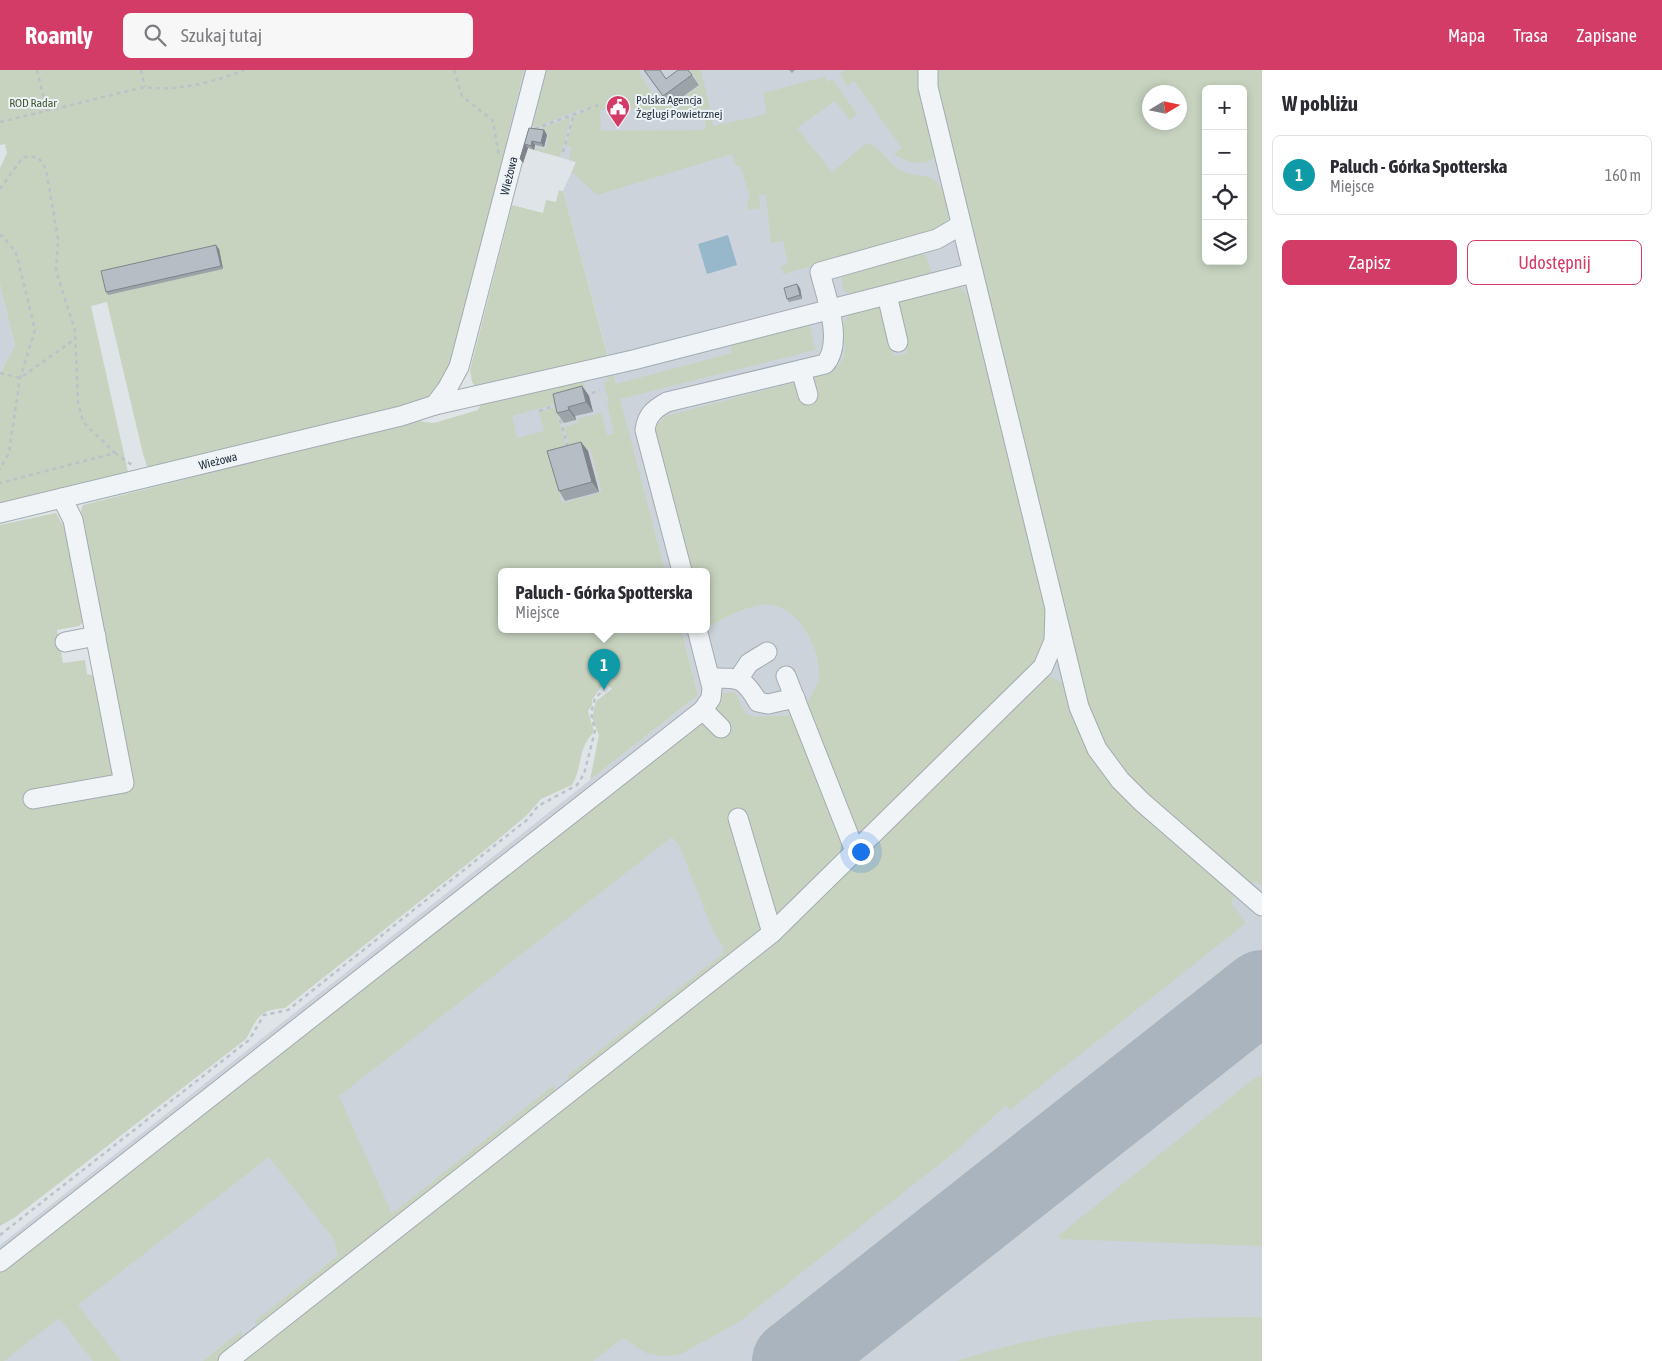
<!DOCTYPE html>
<html lang="pl">
<head>
<meta charset="utf-8">
<style>
  :root { --surface:#fff; --page:#f7f7f7; --text:#2b2b33; --muted:#7c7c81; --line:#e1e1e2; --accent:#d43c68 }
  body { margin:0; font-family:"Asap Condensed",sans-serif; background:var(--page); color:var(--text) }
  .controls { position:absolute; right:15px; top:15px; display:grid; overflow:hidden; border-radius:8px; box-shadow:0 2px 8px #0003 }
  .controls button { width:45px; height:45px; display:grid; place-items:center; padding:0; border:0; border-bottom:1px solid var(--line); background:var(--surface); color:var(--text); font:25px sans-serif }
  .compass { position:absolute; left:1142px; top:15px; width:45px; height:45px; border-radius:50%; background:var(--surface); box-shadow:0 2px 8px #0003; rotate:80deg }
  .you { position:absolute; left:860px; top:781px; width:18px; height:18px; margin:-12px; border:4px solid #fff; border-radius:50%; background:#1a73e8; box-shadow:0 0 0 8px #1a73e833 }
  .badge { display:grid; place-items:center; width:32px; height:32px; border-radius:50%; background:var(--accent); color:#fff; font-size:16px; font-weight:700 }
  .pin { position:absolute; translate:-50% -41px; filter:drop-shadow(0 1px 2px #0008) }
  .pin::after { content:''; position:absolute; top:26px; width:18px; height:15px; background:inherit; clip-path:polygon(0 0,100% 0,50% 100%) }
  .popup { position:absolute; left:498px; top:498px; width:212px; height:65px; box-sizing:border-box; display:grid; place-content:center; border-radius:8px; background:var(--surface); filter:drop-shadow(0 1px 4px #0005); font-size:16px; white-space:nowrap; color:var(--muted) }
  .popup b { font-size:19px; color:var(--text) }
  .popup::after { content:''; position:absolute; left:50%; top:100%; margin-left:-10px; border:10px solid transparent; border-top-color:var(--surface) }
  .list { margin:0; padding:0; list-style:none }
  h2 { display:flex; justify-content:space-between; align-items:center; height:65px; margin:0; padding:0 20px; font-size:21px }
  h2 small { font-size:16px; font-weight:400; color:var(--muted) }
  .list li { display:grid; grid-template-columns:32px 1fr auto; gap:15px; align-items:center; box-sizing:border-box; height:80px; margin:0 10px 10px; padding:0 10px; border:1px solid var(--line); border-radius:8px }
  .list b { display:block; font-size:19px; white-space:nowrap }
  .list p { margin:0; font-size:16px; white-space:nowrap; color:var(--muted) }
  .list em { font-size:16px; font-style:normal; color:var(--muted) }
  .actions { display:flex; gap:10px; padding:15px 20px }
  .actions a { flex:1; padding:11px 0; border:1px solid var(--accent); border-radius:8px; text-align:center; font-size:18px; color:var(--accent) }
  .actions .main { background:var(--accent); color:#fff }
  .icon { flex:none; width:28px; height:28px; fill:none; stroke:currentColor; stroke-width:2; stroke-linecap:round; stroke-linejoin:round }
  .map { position:relative; flex:none; width:1262px; height:1291px; overflow:hidden }
  header { display:flex; align-items:center; gap:30px; box-sizing:border-box; height:70px; padding:0 25px; background:var(--accent); color:#fff }
  header strong { font-size:24px }
  nav { display:flex; gap:28px; margin-inline-start:auto; font-size:18px }
  .search { width:350px; height:45px; background:var(--page); display:flex; align-items:center; gap:12px; box-sizing:border-box; padding:0 18px; border-radius:8px; color:var(--muted); font-size:19px }
  main { display:flex }
  aside { flex:1; background:var(--surface) }
  .map>svg:first-child { display:block }
  .built { fill:#ccd3da; fill-rule:evenodd }
  .green { fill:#c7d3bf; fill-rule:evenodd }
  .water { fill:#97b7ca }
  .lines { fill:none; stroke-linecap:round; stroke-linejoin:round }
  .runway { stroke:#aab4be; stroke-width:82 }
  .minor-casing { stroke:#a3abb2; stroke-width:21 }
  .path { stroke:#bcc2c7; stroke-width:2.5; stroke-dasharray:4 4; stroke-linecap:butt }
  .minor { stroke:#f1f4f6; stroke-width:19 }
  .wall { fill:#9ca3a9 }
  .shaded-wall { fill:#7f848a }
  .building { fill:#b5bdc5; stroke:#7f848a }
  .labels { text-anchor:middle; stroke-width:4; stroke-linejoin:round; paint-order:stroke }
  .poi-label { font-size:12px; fill:#263340; stroke:#edf2f6; text-anchor:start }
  .park-label { font-size:12px; fill:#415c33; stroke:#edf2f6 }
  .street-label { font-size:12px; fill:#263340; stroke:#edf2f6 }
</style>
</head>
<body>
<header>
<strong>Roamly</strong>
<div class="search"><svg class="icon" aria-label="search" viewBox="0 0 24 24"><circle cx="10" cy="10" r="6"/><path d="M15 15l6 6"/></svg>Szukaj tutaj</div>
<nav><a>Mapa</a><a>Trasa</a><a>Zapisane</a></nav>
</header>
<main>
<div class="map">
<svg width="1262" height="1291" viewBox="0 0 1262 1291">
  <rect width="100%" height="100%" fill="#dee4e8"/>
  <!-- built -->
  <g class="built">
    <path d="M524 0H1262V1291H0V1175L698 625 681 559H706V501H665L647 434 493 461 481 334 612 301 563 121 576 92 505 71ZM1206 19H1243V191H1206ZM1150 22H1180V52H1150Z"/>
    <path d="M0 215 15 275 0 304Z"/>
  </g>
  <!-- green -->
  <g class="green">
    <path d="M0 0H524L506 71 509 72 452 299 424 331 155 399 147 396 143 384 107 232 91 236 128 402 124 406 0 434V304L15 275 0 215V98L7 83 5 74 0 75Z"/>
    <path d="M547 0H638L653 25 658 22 670 37 700 15 689 0H701L710 39 600 40 601 61 705 60 706 47 711 45 714 56 767 44 763 23 824 7 828 12 832 9 857 44 850 50 835 31 797 58 832 102 866 73C881 77 887 92 900 100 912 108 930 102 939 115 945 122 947 136 951 144L942 157 924 165 783 204 781 196 788 194 783 171 771 173 766 125H759L760 138 749 140 747 132 750 125 740 96H736L732 84 597 125 572 102 576 92 569 90 572 77 566 76 575 45 586 41 583 38 537 57 533 55Z"/>
    <path d="M845 0H918L937 85C925 98 907 93 894 84L902 78 854 11 847 16 840 4Z"/>
    <path d="M935 0H1262V816L1257 811 1252 813 1244 812 1120 700 1089 648 935 10ZM1206 19H1243V191H1206ZM1150 22H1180V52H1150Z"/>
    <path d="M571 47 560 87 534 80 535 77 545 80 549 63 537 60Z"/>
    <path d="M559 120 563 121 609 291 479 322 472 312 470 300 512 135 543 143 546 130 556 132Z"/>
    <path d="M923 184 926 185 931 202 930 207 853 226 843 220 841 208 846 202Z"/>
    <path d="M959 216 972 231 1049 551 1048 564 1035 595 856 772 804 636C810 628 819 616 819 605 820 579 801 541 773 535 754 531 724 548 708 557L706 501H692L654 365 657 355 666 346 828 304C853 286 843 279 843 254L851 242 882 233 894 286 907 284 894 232Z"/>
    <path d="M809 253 815 280 620 329 665 501H502V559H681L698 625 590 710 599 665 592 648 596 631 612 619 607 614 601 617 592 630V635L588 641 594 662C577 679 583 696 572 715L541 729 526 746 495 772 285 938C259 940 258 947 246 969L14 1148 0 1156V455L56 443 68 464 83 552 79 556 57 560 63 593 85 590 87 604 100 608 117 694 109 710 23 726 25 736 128 716 79 462 86 461 81 440 83 435 417 351 434 353 478 340 481 334 583 309 586 323 554 331 555 334 512 346 517 368 544 361 539 342 555 337 568 384 550 388 562 433 602 422 590 378 571 383 564 357 578 353 577 349 601 343 607 365 614 364 607 333 609 332 604 313 609 311 606 303 612 301 616 314 732 283 730 273Z"/>
    <path d="M1049 606 1064 614 1073 646 1235 825 1231 833 1246 853 1010 1040 1006 1035 956 1081 739 1252 679 1285 661 1286 646 1283 623 1268 593 1291H240L779 866 1041 607Z"/>
    <path d="M735 622 745 643 756 647 797 645 847 781 765 861 575 1009 569 1010 567 1006 723 884 724 878 713 861 680 777 672 767 339 1026 392 1144 554 1015 556 1023 267 1254 257 1255 254 1252 338 1186 334 1169 269 1087 78 1235 121 1291H93L59 1248 4 1291H0V1201L714 640 720 624Z"/>
    <path d="M1262 1006V1176L1059 1169V1165L1256 1007Z"/>
    <path d="M1262 1247V1291H957C1027 1269 1100 1254 1174 1249 1203 1247 1233 1247 1262 1247Z"/>
    <path d="M241 1261 243 1269 219 1291H203Z"/>
  </g>
  <!-- water -->
  <path class="water" d="M728 165 737 195 707 204 698 174Z"/>
  <g class="lines">
    <!-- runway -->
    <path class="runway" d="M793 1291 1262 921"/>
    <!-- minor casing -->
    <g class="minor-casing">
      <g id="minor">
        <path d="M928 0V17L1079 637 1097 679 1120 710 1142 732 1262 836"/>
        <path d="M887 225 898 272"/>
        <path d="M801 300 808 325"/>
        <path d="M435 335 447 319 459 297 536 0"/>
        <path d="M0 443 401 346 435 335 633 290 972 203"/>
        <path d="M682 501 645 360C647 345 654 339 667 332L825 294C844 273 826 227 820 202L937 169 961 155"/>
        <path d="M65 572 96 566"/>
        <path d="M786 606 855 781"/>
        <path d="M710 608C738 608 743 606 758 632L768 634 795 628"/>
        <path d="M739 608 749 593 767 582"/>
        <path d="M703 640 721 658"/>
        <path d="M33 729 124 713 73 450 62 428"/>
        <path d="M738 748 772 863"/>
        <path d="M0 1192 703 640 711 628 712 618 697 559"/>
        <path d="M228 1291 772 863 1043 597 1054 571 1055 539"/>
      </g>
    </g>
    <!-- path -->
    <g class="path">
      <path d="M37 0 47 41"/>
      <path d="M141 0 145 17"/>
      <path d="M454 0 462 26 493 51 499 86"/>
      <path d="M0 52 145 17C177 22 214 12 244 0"/>
      <path d="M535 59 598 35"/>
      <path d="M563 82 574 44"/>
      <path d="M0 119 23 87H38L46 99 58 169 56 201 75 260 78 333 83 352 115 383 0 413"/>
      <path d="M0 164 16 182 35 260 20 308 9 383 0 399"/>
      <path d="M0 303 20 308 75 269"/>
      <path d="M584 325 600 321"/>
      <path d="M539 341 556 335"/>
      <path d="M558 342 568 378"/>
      <path d="M115 383 132 395"/>
      <path d="M0 1165 249 970 264 945 288 940 528 749 538 736 577 715 584 704 595 661 591 643 595 628 604 620"/>
    </g>
    <!-- minor -->
    <use href="#minor" class="minor"/>
  </g>
  <!-- wall -->
  <g class="wall">
    <path d="M644 0 666 9 692 5 699 15 670 36Z"/>
    <path d="M789 0H795L792 3Z"/>
    <path d="M529 58 544 60 547 65 544 77 535 75 534 80 528 78 523 93 520 89Z"/>
    <path d="M219 179 223 199 108 225 106 222Z"/>
    <path d="M800 218 802 229 789 232 787 229Z"/>
    <path d="M582 316 589 326 593 342 575 346 576 350 564 353 557 343Z"/>
    <path d="M581 372 588 381 599 422 565 431 559 421Z"/>
  </g>
  <!-- shaded-wall -->
  <g class="shaded-wall">
    <path d="M544 60 547 65 544 77 541 73Z"/>
    <path d="M532 71 535 75 534 80 531 76Z"/>
    <path d="M525 74 528 78 523 93 520 89Z"/>
    <path d="M216 175 219 179 223 199 221 196Z"/>
    <path d="M797 214 800 218 802 229 800 225Z"/>
    <path d="M582 316 589 326 593 342 586 332Z"/>
    <path d="M568 337 575 346 576 350 569 340Z"/>
    <path d="M581 372 588 381 599 422 592 412Z"/>
  </g>
  <!-- building -->
  <g class="building">
    <path d="M644 0H660L666 9 678 0H688L692 5 663 26Z"/>
    <path d="M529 58 544 60 541 73 532 71 531 76 525 74 520 89Z"/>
    <path d="M216 175 221 196 106 222 101 201Z"/>
    <path d="M797 214 800 225 787 229 784 218Z"/>
    <path d="M582 316 586 332 568 337 569 340 557 343 553 324Z"/>
    <path d="M581 372 592 412 559 421 547 381Z"/>
  </g>
  <!-- icons -->
  <defs>
    <g id="civic-pin" transform="scale(1.25)"><path d="M0 17L-7.5 6A9.5 9.5 0 1 1 7.5 6Z" fill="#d43c68" stroke="#edf2f6"/><path d="M-.6-6.5H3V-4.5H.6V-3L4-1V1h2V6H-6V1h2V-1L-.6-3ZM-1.2 2.5V6h2.4V2.5Z" fill="#fff"/></g>
  </defs>
  <g fill-rule="evenodd">
    <use href="#civic-pin" x="618" y="37"/>
  </g>
  <g class="labels">
    <!-- poi labels -->
    <g class="poi-label">
      <text x="636" y="34">Polska Agencja<tspan x="636" dy="14">Żeglugi Powietrznej</tspan></text>
    </g>
    <!-- park labels -->
    <g class="park-label">
      <text x="33" y="37">ROD Radar</text>
    </g>
    <!-- street labels -->
    <g class="street-label">
      <text transform="translate(509 106) rotate(-76)" y="4">Wieżowa</text>
      <text transform="translate(218 391) rotate(-14)" y="4">Wieżowa</text>
    </g>
  </g>
</svg>
<div class="controls">
<button>+</button>
<button>−</button>
<button><svg class="icon" aria-label="locate" viewBox="0 0 24 24"><circle cx="12" cy="12" r="6"/><path d="M12 2v4M12 18v4M2 12h4M18 12h4"/></svg></button>
<button><svg class="icon" aria-label="layers" viewBox="0 0 24 24"><path d="M12 4l9 5-9 5-9-5zM3 14l9 5 9-5"/></svg></button>
</div>
<svg class="compass" viewBox="-18 -18 36 36"><path d="M0-13l5 13h-10z" fill="#e53935"/><path d="M0 13l5-13h-10z" fill="#7c7c81"/></svg>
<div class="you"></div>
<div class="pin badge" style="left:604px;top:620px;background:#0f9aa8">1</div>
<div class="popup"><b>Paluch - Górka Spotterska</b>Miejsce</div>
</div>
<aside>
<h2>W pobliżu<small></small></h2>
<ul class="list">
<li><span class="badge" style="background:#0f9aa8">1</span><div><b>Paluch - Górka Spotterska</b><p>Miejsce</p></div><em>160 m</em></li>
</ul>
<div class="actions"><a class="main">Zapisz</a><a>Udostępnij</a></div>
</aside>
</main>
</body>
</html>
